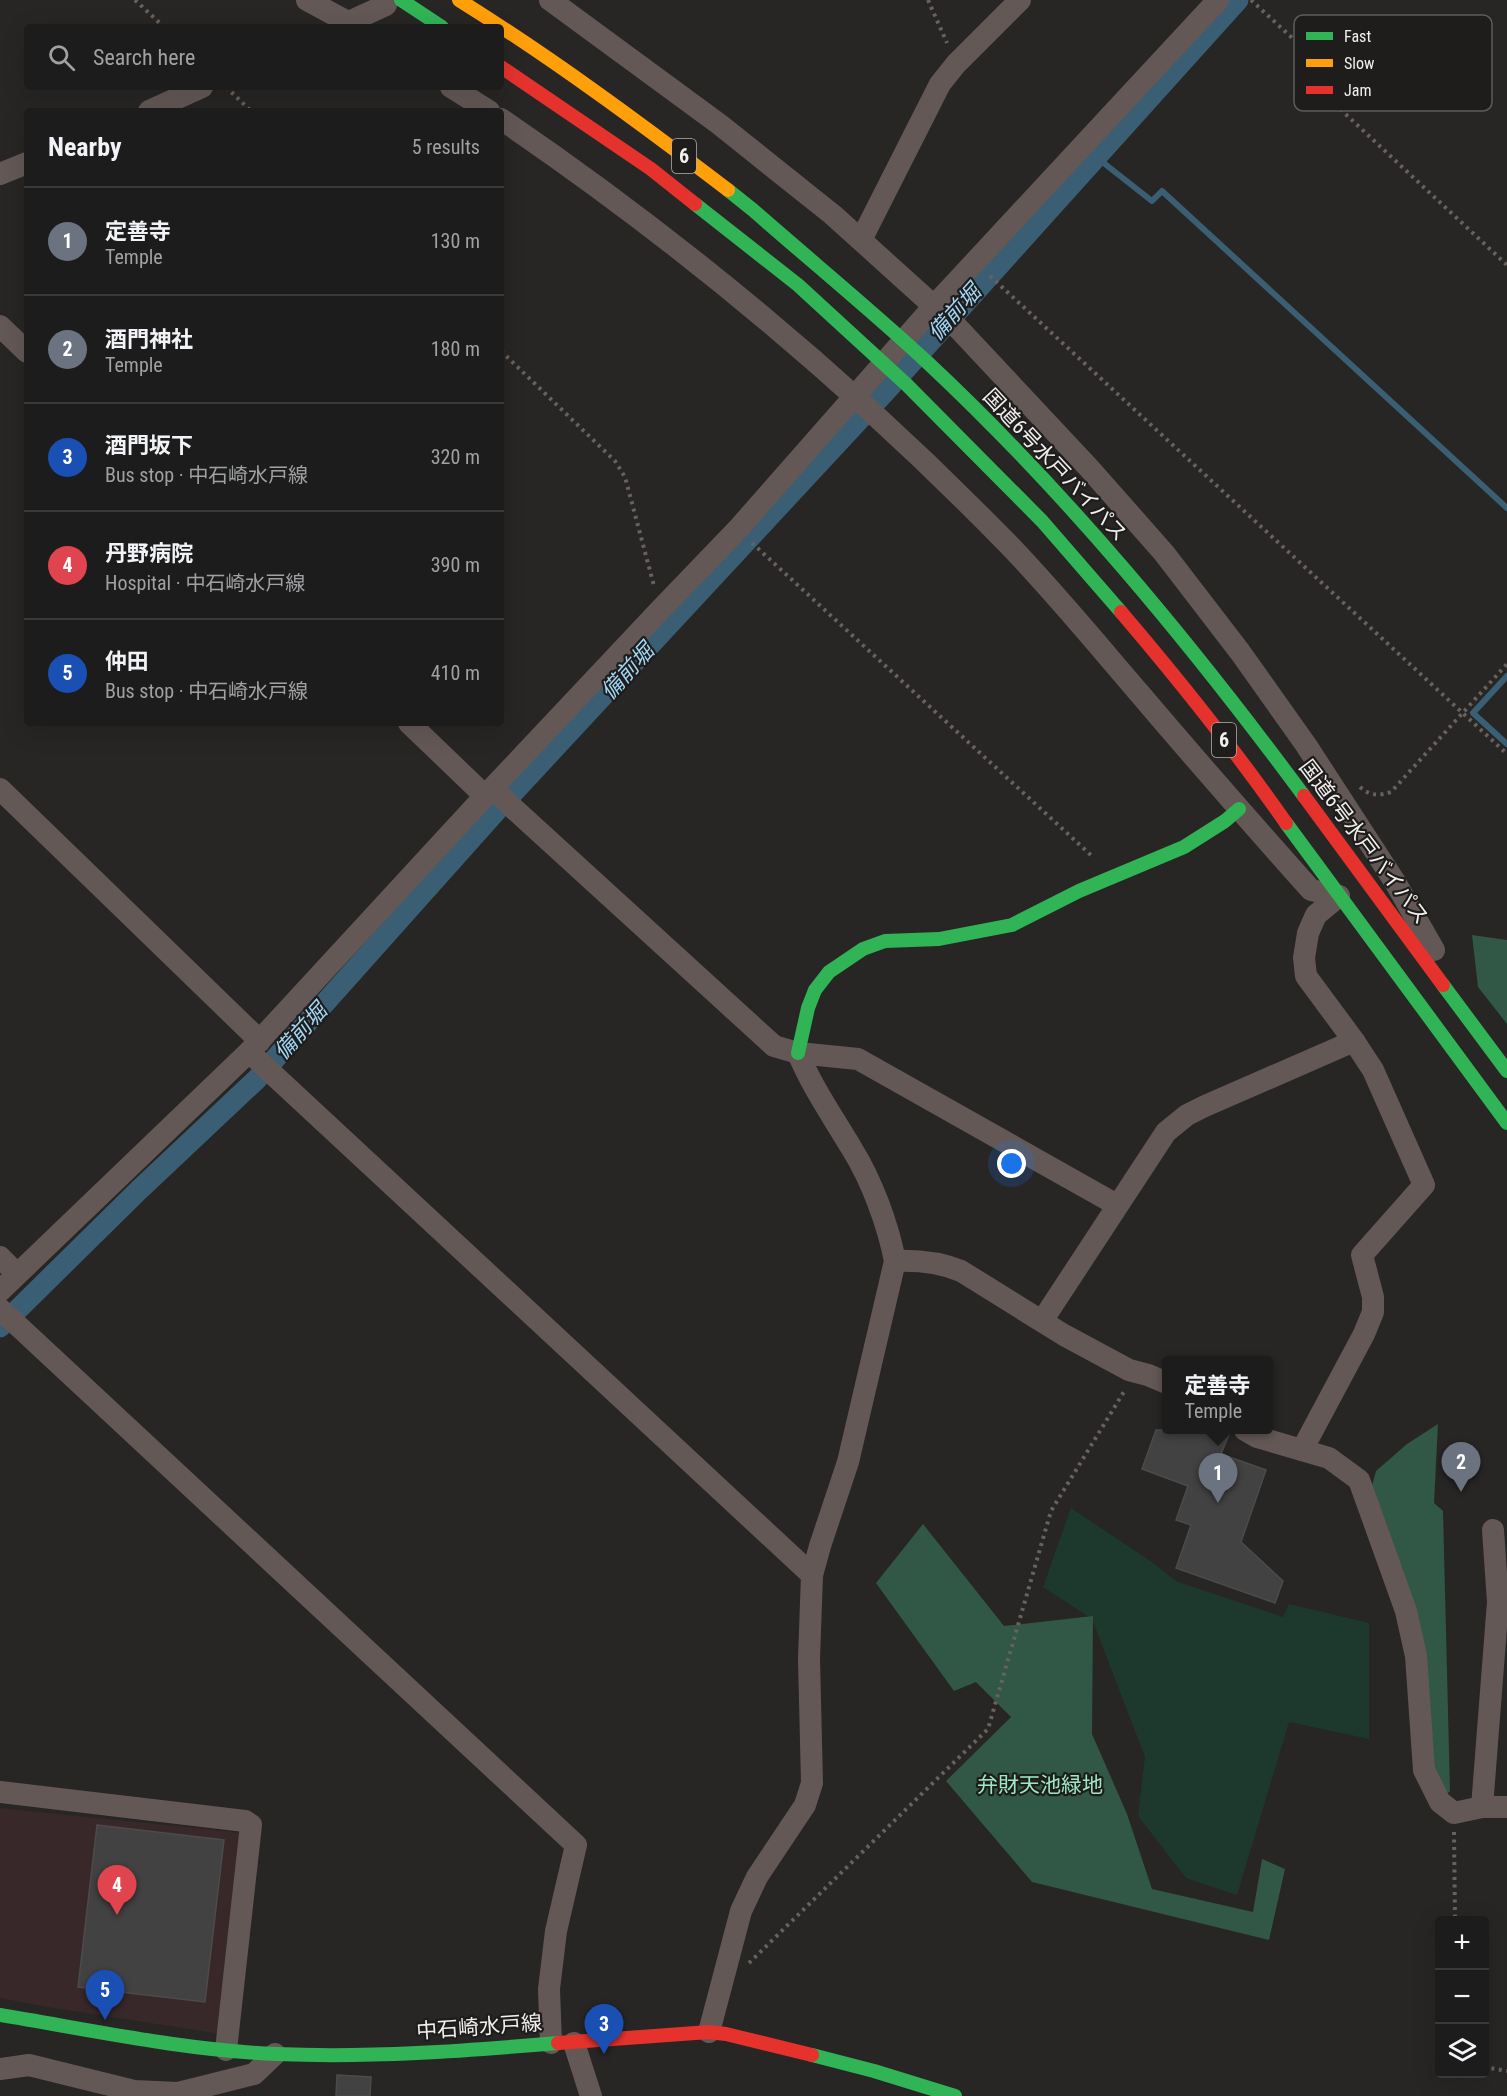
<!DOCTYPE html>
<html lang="en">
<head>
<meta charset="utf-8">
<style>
  :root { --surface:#1d1c1c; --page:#252525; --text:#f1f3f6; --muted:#a0a1a3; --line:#3b3a3b; --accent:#db2777 }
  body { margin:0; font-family:"Roboto Condensed","Noto Sans JP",sans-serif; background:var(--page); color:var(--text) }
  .controls { position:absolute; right:18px; bottom:18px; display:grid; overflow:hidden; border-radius:6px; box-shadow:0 6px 24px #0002 }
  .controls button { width:54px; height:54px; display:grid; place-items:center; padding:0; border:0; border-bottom:2px solid var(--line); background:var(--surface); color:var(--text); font:30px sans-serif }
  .you { position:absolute; left:1012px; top:1164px; width:21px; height:21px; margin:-15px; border:4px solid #fff; border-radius:50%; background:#1a73e8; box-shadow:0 0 0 9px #1a73e833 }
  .badge { display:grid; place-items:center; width:39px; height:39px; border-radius:50%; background:var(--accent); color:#fff; font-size:20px; font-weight:700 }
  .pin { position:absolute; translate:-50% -50px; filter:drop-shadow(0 2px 3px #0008) }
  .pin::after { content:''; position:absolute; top:32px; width:21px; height:18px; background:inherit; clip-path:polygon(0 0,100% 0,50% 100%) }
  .popup { position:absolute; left:1162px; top:1356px; width:111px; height:78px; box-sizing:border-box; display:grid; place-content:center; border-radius:6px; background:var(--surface); filter:drop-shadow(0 2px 4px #0005); font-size:20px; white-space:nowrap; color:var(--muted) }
  .popup b { font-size:22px; color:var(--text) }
  .popup::after { content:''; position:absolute; left:50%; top:100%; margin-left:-12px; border:12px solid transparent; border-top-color:var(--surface) }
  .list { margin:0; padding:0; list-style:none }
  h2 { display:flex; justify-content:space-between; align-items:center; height:78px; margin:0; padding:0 24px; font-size:26px }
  h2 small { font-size:20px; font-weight:400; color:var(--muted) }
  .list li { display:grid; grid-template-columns:39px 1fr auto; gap:18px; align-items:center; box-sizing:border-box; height:108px; padding:0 24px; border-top:2px solid var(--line) }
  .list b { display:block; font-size:22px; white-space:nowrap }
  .list p { margin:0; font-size:20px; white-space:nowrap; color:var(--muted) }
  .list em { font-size:20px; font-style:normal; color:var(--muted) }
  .icon { flex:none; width:33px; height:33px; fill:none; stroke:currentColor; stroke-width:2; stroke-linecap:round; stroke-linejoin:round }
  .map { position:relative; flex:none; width:1507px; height:2096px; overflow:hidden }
  .search { position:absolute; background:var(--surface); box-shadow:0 6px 24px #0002; left:24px; top:24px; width:480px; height:66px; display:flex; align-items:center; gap:15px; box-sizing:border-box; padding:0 21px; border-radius:6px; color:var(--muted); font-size:22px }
  .panel { position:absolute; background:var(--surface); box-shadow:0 6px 24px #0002; left:24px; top:108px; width:480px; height:618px; border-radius:6px }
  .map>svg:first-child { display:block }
  .medical { fill:#382829 }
  .green { fill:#1d382c }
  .forest { fill:#315746 }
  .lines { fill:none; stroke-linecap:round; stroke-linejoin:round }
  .stream { stroke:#3a5f75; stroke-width:6 }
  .canal { stroke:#3a5f75; stroke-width:21 }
  .building { fill:#434242; stroke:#4c4b4b; stroke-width:1.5 }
  .path { stroke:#68615e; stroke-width:4; stroke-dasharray:3 4.5; stroke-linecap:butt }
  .street { stroke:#635855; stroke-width:22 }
  .fast { stroke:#30b455; stroke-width:14 }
  .slow { stroke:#ff9f0a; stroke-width:14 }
  .jam { stroke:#e5322d; stroke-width:14 }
  .labels { text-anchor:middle; stroke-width:4.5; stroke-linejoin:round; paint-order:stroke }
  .shield { fill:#1e1d1b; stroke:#b2b1af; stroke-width:1.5 }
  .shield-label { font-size:20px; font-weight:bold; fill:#f1f0ee }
  .street-label { font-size:21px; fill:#f1f0ee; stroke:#1e1d1b }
  .park-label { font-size:21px; fill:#9de8c4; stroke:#1e1d1b }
  .water-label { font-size:22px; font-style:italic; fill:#a0d6f7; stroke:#1e1d1b }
  .key { fill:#1e1d1b; stroke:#5d5c5a; stroke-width:1.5 }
  .key-label { font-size:16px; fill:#f1f0ee }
</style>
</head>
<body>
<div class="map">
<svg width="1507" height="2096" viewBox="0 0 1507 2096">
  <rect width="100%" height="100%" fill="#272625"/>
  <!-- medical -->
  <path class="medical" d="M0 1808 243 1833 221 2034 47 2007 0 1998Z"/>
  <!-- green -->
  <path class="green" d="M1071 1508 1152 1562 1176 1581 1283 1617 1289 1604 1369 1623V1739L1289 1722 1237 1895 1186 1878 1138 1816 1145 1757 1092 1619 1043 1587Z"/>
  <!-- forest -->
  <g class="forest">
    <path d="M1472 935 1507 940V1024L1478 987Z"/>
    <path d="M1438 1424 1434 1503 1443 1511 1450 1792 1444 1793 1433 1766 1371 1489 1376 1471 1407 1444Z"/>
    <path d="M923 1524 1004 1626 1093 1616 1092 1734 1127 1814 1152 1889 1253 1912 1262 1859 1285 1869 1269 1940 1032 1882 946 1781 1011 1717 976 1682 954 1691 876 1583Z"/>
  </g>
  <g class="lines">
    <!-- stream -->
    <g class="stream">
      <path d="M1096 157 1152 201 1162 191 1507 508"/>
      <path d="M1507 676 1473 713 1507 744"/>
    </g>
    <!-- canal -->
    <path class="canal" d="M0 1327 139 1190 257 1079 498 809 884 393 1238 0"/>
  </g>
  <!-- building -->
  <g class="building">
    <path d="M1156 1430H1231L1221 1454 1266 1470 1241 1542 1283 1581 1275 1603 1176 1568 1191 1525 1176 1520 1188 1486 1142 1469Z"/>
    <path d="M97 1825 224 1840 205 2002 78 1987Z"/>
    <path d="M337 2075 371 2077 370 2096H336Z"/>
  </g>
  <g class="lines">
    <!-- path -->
    <g class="path">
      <path d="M135 0 164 27"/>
      <path d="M928 0 947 43"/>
      <path d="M1251 0 1302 47 1330 97 1339 108 1507 265"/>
      <path d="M226 87 251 111"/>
      <path d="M990 276 1507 754"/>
      <path d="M501 351 615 461 625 477 654 586"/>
      <path d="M752 543 1093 857"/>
      <path d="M1360 787C1370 796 1379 796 1391 792L1507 664"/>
      <path d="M1454 1832 1455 1920"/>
      <path d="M749 1963 988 1729 1051 1511 1125 1390"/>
      <path d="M1484 2067 1507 2071"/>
    </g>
    <!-- street -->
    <g class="street">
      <path d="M307 0 357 27"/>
      <path d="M550 0 719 124 833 215 957 327 1089 468 1164 553 1240 652 1306 745 1395 882 1434 950"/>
      <path d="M340 26 386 5"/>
      <path d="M451 87 489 111"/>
      <path d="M149 111 202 87"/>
      <path d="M501 119C683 243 856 388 1010 546 1056 594 1097 644 1140 694 1196 760 1253 825 1311 890L1339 896"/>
      <path d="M0 174 27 163"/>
      <path d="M861 240 940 84 956 64 1020 0"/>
      <path d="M0 326 27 352"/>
      <path d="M409 723 485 796"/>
      <path d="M493 788 513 808 774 1046 798 1053 858 1059 1117 1205"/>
      <path d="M0 789 260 1041"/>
      <path d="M249 1052 812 1575"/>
      <path d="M0 1257 16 1273"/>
      <path d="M895 1261C919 1260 939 1262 961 1271L1064 1335 1129 1370 1148 1375 1167 1383"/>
      <path d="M0 1291 249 1052 485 796 660 610 738 529 934 306 1218 0"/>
      <path d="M0 1309 576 1845 556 1931 549 1989 551 2043"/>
      <path d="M1042 1321 1166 1132 1187 1115 1205 1106 1354 1041 1306 976 1304 958 1308 933 1316 915 1339 896"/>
      <path d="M1245 1430 1257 1437 1329 1458 1359 1480 1406 1611 1416 1656 1424 1770 1440 1802 1454 1813 1482 1807H1507"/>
      <path d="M1302 1450 1364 1334 1373 1312V1297L1362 1255 1424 1185 1373 1070 1354 1041"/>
      <path d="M0 1792 245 1821 251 1825 226 2050"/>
      <path d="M1482 1807 1498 1602 1493 1530"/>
      <path d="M709 2032 741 1911 757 1877 805 1805 812 1783 809 1659 812 1575 820 1546 848 1462 895 1261C888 1225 872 1181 852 1149 833 1117 812 1087 798 1053"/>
      <path d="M574 2043 591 2096"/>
      <path d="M0 2069 29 2065 134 2091 178 2093 254 2074 275 2054"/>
    </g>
    <!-- fast -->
    <g class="fast">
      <path d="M401 0 442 27"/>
      <path d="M728 190 753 210C811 261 871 310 927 362 1067 493 1190 642 1304 796"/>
      <path d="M695 204 798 285 907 385 1042 521 1121 612"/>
      <path d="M1286 823 1507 1123"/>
      <path d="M1443 985 1507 1071"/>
      <path d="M798 1053 808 1008 815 990 829 972 863 949 885 941 939 939 1012 925 1079 891 1184 847 1225 821 1239 809"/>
      <path d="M0 2015C91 2030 183 2050 276 2054 370 2058 464 2051 558 2043"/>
      <path d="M812 2055 874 2071 955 2096"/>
    </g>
    <!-- slow -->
    <path class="slow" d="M459 0C552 58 640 123 728 190"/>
    <!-- jam -->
    <g class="jam">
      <path d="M501 67 651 169 695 204"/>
      <path d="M1121 612C1179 680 1235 750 1286 823"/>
      <path d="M1304 796 1443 985"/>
      <path d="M558 2043 709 2032 726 2034 812 2055"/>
    </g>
  </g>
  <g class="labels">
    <!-- shield labels -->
    <g class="shield">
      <rect x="672" y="139" width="24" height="34" rx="4.5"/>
      <rect x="1212" y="723" width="24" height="34" rx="4.5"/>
    </g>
    <g class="shield-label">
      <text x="684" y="163">6</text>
      <text x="1224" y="747">6</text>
    </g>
    <!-- street labels -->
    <g class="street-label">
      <text transform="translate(1055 465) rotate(47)" y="7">国道6号水戸バイパス</text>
      <text transform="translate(1364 842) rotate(53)" y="7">国道6号水戸バイパス</text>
      <text transform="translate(479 2027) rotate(-4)" y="7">中石崎水戸線</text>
    </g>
    <!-- park labels -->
    <g class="park-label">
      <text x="1040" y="1792">弁財天池緑地</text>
    </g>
    <!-- water labels -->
    <g class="water-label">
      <text transform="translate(954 312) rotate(-48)" y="8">備前堀</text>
      <text transform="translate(627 671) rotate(-48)" y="8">備前堀</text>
      <text transform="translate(300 1031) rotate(-48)" y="8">備前堀</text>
    </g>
  </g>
  <!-- legend -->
  <rect x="1294" y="15" width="198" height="96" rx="9" class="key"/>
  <rect x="1306" y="32" width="27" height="8" fill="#30b455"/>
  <rect x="1306" y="59" width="27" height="8" fill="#ff9f0a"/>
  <rect x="1306" y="86" width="27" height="8" fill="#e5322d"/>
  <g class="key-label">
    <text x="1344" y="42">Fast</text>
    <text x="1344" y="69">Slow</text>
    <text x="1344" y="96">Jam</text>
  </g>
</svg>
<div class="controls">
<button>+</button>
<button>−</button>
<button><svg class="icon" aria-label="layers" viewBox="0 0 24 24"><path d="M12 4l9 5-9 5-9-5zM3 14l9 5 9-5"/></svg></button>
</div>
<div class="you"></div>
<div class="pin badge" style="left:1218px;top:1503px;background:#6b7280">1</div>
<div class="popup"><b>定善寺</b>Temple</div>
<div class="pin badge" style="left:1461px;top:1492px;background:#6b7280">2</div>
<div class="pin badge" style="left:604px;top:2054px;background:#1a4fb4">3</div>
<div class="pin badge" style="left:117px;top:1915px;background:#e0444e">4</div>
<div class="pin badge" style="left:105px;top:2020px;background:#1a4fb4">5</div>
<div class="search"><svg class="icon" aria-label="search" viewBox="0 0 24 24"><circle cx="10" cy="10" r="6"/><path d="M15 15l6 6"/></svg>Search here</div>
<section class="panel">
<h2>Nearby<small>5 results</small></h2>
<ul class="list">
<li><span class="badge" style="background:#6b7280">1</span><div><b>定善寺</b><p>Temple</p></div><em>130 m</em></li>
<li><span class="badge" style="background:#6b7280">2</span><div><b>酒門神社</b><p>Temple</p></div><em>180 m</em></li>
<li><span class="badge" style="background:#1a4fb4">3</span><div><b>酒門坂下</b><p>Bus stop · 中石崎水戸線</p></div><em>320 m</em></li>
<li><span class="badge" style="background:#e0444e">4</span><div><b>丹野病院</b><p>Hospital · 中石崎水戸線</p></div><em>390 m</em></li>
<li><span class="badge" style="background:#1a4fb4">5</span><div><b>仲田</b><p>Bus stop · 中石崎水戸線</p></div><em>410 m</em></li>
</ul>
</section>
</div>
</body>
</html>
